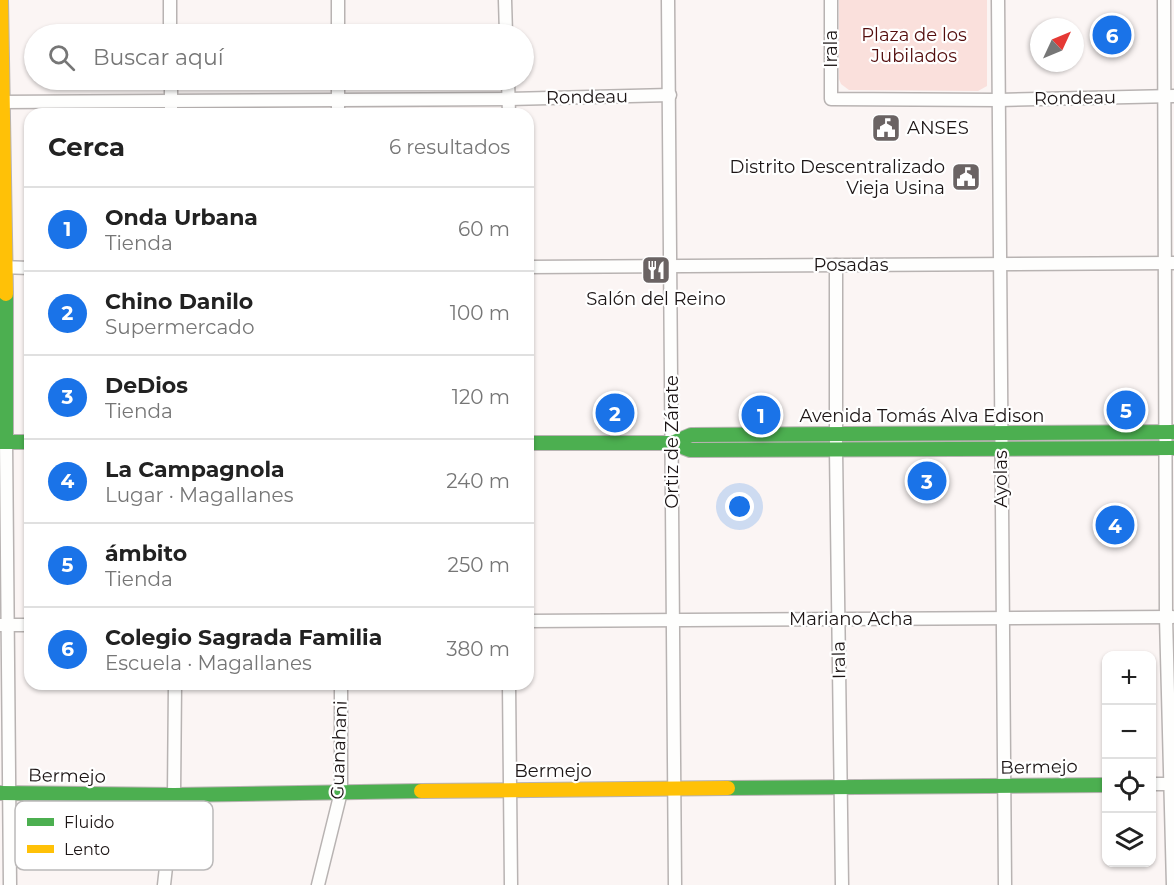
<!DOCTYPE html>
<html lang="es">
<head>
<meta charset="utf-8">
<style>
  :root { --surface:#fff; --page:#f6f6f6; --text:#222; --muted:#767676; --line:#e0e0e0; --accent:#1a73e8 }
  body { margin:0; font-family:Montserrat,sans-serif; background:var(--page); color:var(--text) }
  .controls { position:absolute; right:18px; bottom:18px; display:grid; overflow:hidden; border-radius:12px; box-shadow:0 2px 4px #0004 }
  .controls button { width:54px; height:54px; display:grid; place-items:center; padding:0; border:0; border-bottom:2px solid var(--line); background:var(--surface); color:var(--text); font:30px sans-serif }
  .compass { position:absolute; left:1030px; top:18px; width:54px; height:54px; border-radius:50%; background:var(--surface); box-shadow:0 2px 4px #0004; rotate:46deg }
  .you { position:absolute; left:740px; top:507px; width:21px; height:21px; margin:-15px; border:4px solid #fff; border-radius:50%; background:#1a73e8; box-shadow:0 0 0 9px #1a73e833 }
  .badge { display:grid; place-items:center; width:39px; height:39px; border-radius:50%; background:var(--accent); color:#fff; font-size:20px; font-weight:700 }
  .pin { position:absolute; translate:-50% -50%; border:3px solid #fff; box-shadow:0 2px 6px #0006 }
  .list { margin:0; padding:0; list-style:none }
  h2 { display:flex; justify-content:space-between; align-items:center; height:78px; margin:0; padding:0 24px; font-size:26px }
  h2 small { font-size:20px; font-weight:400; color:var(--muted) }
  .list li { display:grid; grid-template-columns:39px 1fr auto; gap:18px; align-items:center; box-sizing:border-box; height:84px; padding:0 24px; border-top:2px solid var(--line) }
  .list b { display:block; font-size:22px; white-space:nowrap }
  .list p { margin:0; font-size:20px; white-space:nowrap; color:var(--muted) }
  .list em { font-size:20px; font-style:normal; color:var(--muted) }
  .icon { flex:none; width:33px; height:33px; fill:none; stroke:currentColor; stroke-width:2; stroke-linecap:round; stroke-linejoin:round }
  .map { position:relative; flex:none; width:1174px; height:885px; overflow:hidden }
  .search { position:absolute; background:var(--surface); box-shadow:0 2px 4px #0004; left:24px; top:24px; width:510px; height:66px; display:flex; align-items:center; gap:15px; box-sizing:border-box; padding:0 21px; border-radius:33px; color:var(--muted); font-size:22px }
  .panel { position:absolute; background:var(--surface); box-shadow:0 2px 4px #0004; left:24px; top:108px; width:510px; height:582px; border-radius:18px }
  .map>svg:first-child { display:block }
  .green { fill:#fae0dc }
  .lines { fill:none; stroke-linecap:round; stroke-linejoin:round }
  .street-casing { stroke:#b8b3b2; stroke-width:15 }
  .fast-casing { stroke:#b8b3b2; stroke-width:16 }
  .slow-casing { stroke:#b8b3b2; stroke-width:16 }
  .street { stroke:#fefefd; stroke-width:12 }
  .fast { stroke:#4caf50; stroke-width:14 }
  .slow { stroke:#ffc107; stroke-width:14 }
  .labels { text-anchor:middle; stroke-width:4.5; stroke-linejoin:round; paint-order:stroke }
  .park-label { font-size:18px; fill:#530d0d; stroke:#fff }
  .street-label { font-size:18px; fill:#1c1515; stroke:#fff }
  .poi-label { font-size:18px; fill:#1c1515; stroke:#fff; text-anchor:start }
  .key { fill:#fff; stroke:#bbb9b9; stroke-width:1.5 }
  .key-label { font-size:16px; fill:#1c1515 }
</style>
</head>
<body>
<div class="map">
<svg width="1174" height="885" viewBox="0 0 1174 885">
  <rect width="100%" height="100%" fill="#fbf5f4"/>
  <!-- green -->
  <path class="green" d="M839 0H987V86L978 91 849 90 841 84 839 79Z"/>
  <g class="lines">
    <!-- street casing -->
    <g class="street-casing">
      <g id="street">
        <path d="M170 0V34"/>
        <path d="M338 0V34"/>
        <path d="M505 0 506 34"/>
        <path d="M668 0 675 885"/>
        <path d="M831 0V99L999 100 1174 96"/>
        <path d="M998 0 1005 885"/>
        <path d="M1164 0 1166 617 1173 885"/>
        <path d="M171 80V114"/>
        <path d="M338 80V114"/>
        <path d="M508 80 509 114"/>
        <path d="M0 102 509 99 670 95"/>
        <path d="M836 265V450L842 885"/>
        <path d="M0 267 30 268"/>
        <path d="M528 267 1173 263"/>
        <path d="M2 438 6 442 10 885"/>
        <path d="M528 621 1172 617"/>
        <path d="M1 625H30"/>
        <path d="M509 684 511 885"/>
        <path d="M1152 784H1174"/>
        <path d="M164 885 174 795 175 684"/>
        <path d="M318 885 341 792V684"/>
      </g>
    </g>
    <!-- fast casing -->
    <g class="fast-casing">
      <g id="fast">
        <path d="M6 294V442"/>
        <path d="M0 442H30"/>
        <path d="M528 443H672L691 435 1174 432"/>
        <path d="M672 443 690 450 1174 448"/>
        <path d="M728 788 1106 785"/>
        <path d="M0 793 174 795 421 791"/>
      </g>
    </g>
    <!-- slow casing -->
    <g class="slow-casing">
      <g id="slow">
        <path d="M1 0 6 294"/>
        <path d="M421 791 728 788"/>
      </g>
    </g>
    <!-- street -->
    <use href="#street" class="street"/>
    <!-- fast -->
    <use href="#fast" class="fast"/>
    <!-- slow -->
    <use href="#slow" class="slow"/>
  </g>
  <!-- icons -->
  <defs>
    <g id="civic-square" transform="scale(1.5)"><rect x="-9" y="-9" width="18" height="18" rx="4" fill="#6a6363" stroke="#fff"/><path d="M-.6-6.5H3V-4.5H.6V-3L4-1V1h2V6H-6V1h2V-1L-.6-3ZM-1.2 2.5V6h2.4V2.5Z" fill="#fff"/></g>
    <g id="restaurant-square" transform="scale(1.5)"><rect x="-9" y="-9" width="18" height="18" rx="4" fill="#6a6363" stroke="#fff"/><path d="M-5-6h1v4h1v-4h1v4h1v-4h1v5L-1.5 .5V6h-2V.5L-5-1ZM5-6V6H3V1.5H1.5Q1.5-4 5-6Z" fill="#fff"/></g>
  </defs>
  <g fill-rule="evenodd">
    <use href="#civic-square" x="886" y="128"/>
    <use href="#civic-square" x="966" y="177"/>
    <use href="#restaurant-square" x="656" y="270"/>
  </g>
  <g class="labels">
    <!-- park labels -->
    <g class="park-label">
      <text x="914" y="41">Plaza de los<tspan x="914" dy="21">Jubilados</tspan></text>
    </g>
    <!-- street labels -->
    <g class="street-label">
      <text transform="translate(831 49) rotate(-90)" y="6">Irala</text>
      <text transform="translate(587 97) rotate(-1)" y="6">Rondeau</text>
      <text transform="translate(1075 98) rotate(-1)" y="6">Rondeau</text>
      <text x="851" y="271">Posadas</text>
      <text x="922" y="422">Avenida Tomás Alva Edison</text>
      <text transform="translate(672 442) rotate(-90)" y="6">Ortiz de Zárate</text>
      <text transform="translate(1001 479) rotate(-90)" y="6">Ayolas</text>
      <text x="851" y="625">Mariano Acha</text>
      <text transform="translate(839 660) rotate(-91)" y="6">Irala</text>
      <text transform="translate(339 750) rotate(-88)" y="6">Guanahani</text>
      <text transform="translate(1039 767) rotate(-1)" y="6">Bermejo</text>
      <text x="553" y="777">Bermejo</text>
      <text transform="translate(67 776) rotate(1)" y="6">Bermejo</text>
    </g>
    <!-- poi labels -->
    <g class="poi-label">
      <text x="907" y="134">ANSES</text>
      <text x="945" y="173" text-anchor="end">Distrito Descentralizado<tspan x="945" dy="21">Vieja Usina</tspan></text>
      <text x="656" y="305" text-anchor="middle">Salón del Reino</text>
    </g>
  </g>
  <!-- legend -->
  <rect x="15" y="801" width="198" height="69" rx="9" class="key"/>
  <rect x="27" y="818" width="27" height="8" fill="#4caf50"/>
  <rect x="27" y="845" width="27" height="8" fill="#ffc107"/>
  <g class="key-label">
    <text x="64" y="828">Fluido</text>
    <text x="64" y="855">Lento</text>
  </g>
</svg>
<div class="controls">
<button>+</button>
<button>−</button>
<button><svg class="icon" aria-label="locate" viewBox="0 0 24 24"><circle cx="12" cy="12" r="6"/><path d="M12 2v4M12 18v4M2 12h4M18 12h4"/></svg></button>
<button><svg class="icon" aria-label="layers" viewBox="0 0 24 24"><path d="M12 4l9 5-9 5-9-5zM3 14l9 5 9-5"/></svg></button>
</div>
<svg class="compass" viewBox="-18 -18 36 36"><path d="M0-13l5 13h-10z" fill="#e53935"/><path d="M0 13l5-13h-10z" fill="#767676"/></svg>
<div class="you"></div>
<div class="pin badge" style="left:761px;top:415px">1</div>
<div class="pin badge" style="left:615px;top:413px">2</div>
<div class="pin badge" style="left:927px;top:481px">3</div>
<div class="pin badge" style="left:1115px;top:525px">4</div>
<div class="pin badge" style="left:1126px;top:410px">5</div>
<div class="pin badge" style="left:1112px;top:35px">6</div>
<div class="search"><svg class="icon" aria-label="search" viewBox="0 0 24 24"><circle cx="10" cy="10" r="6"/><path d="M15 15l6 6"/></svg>Buscar aquí</div>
<section class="panel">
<h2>Cerca<small>6 resultados</small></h2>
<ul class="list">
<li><span class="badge">1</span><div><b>Onda Urbana</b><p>Tienda</p></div><em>60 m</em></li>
<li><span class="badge">2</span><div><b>Chino Danilo</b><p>Supermercado</p></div><em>100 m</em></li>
<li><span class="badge">3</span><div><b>DeDios</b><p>Tienda</p></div><em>120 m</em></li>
<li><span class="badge">4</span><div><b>La Campagnola</b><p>Lugar · Magallanes</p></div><em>240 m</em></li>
<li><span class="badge">5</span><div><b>ámbito</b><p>Tienda</p></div><em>250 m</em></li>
<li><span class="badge">6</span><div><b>Colegio Sagrada Familia</b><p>Escuela · Magallanes</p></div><em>380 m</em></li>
</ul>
</section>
</div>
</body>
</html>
